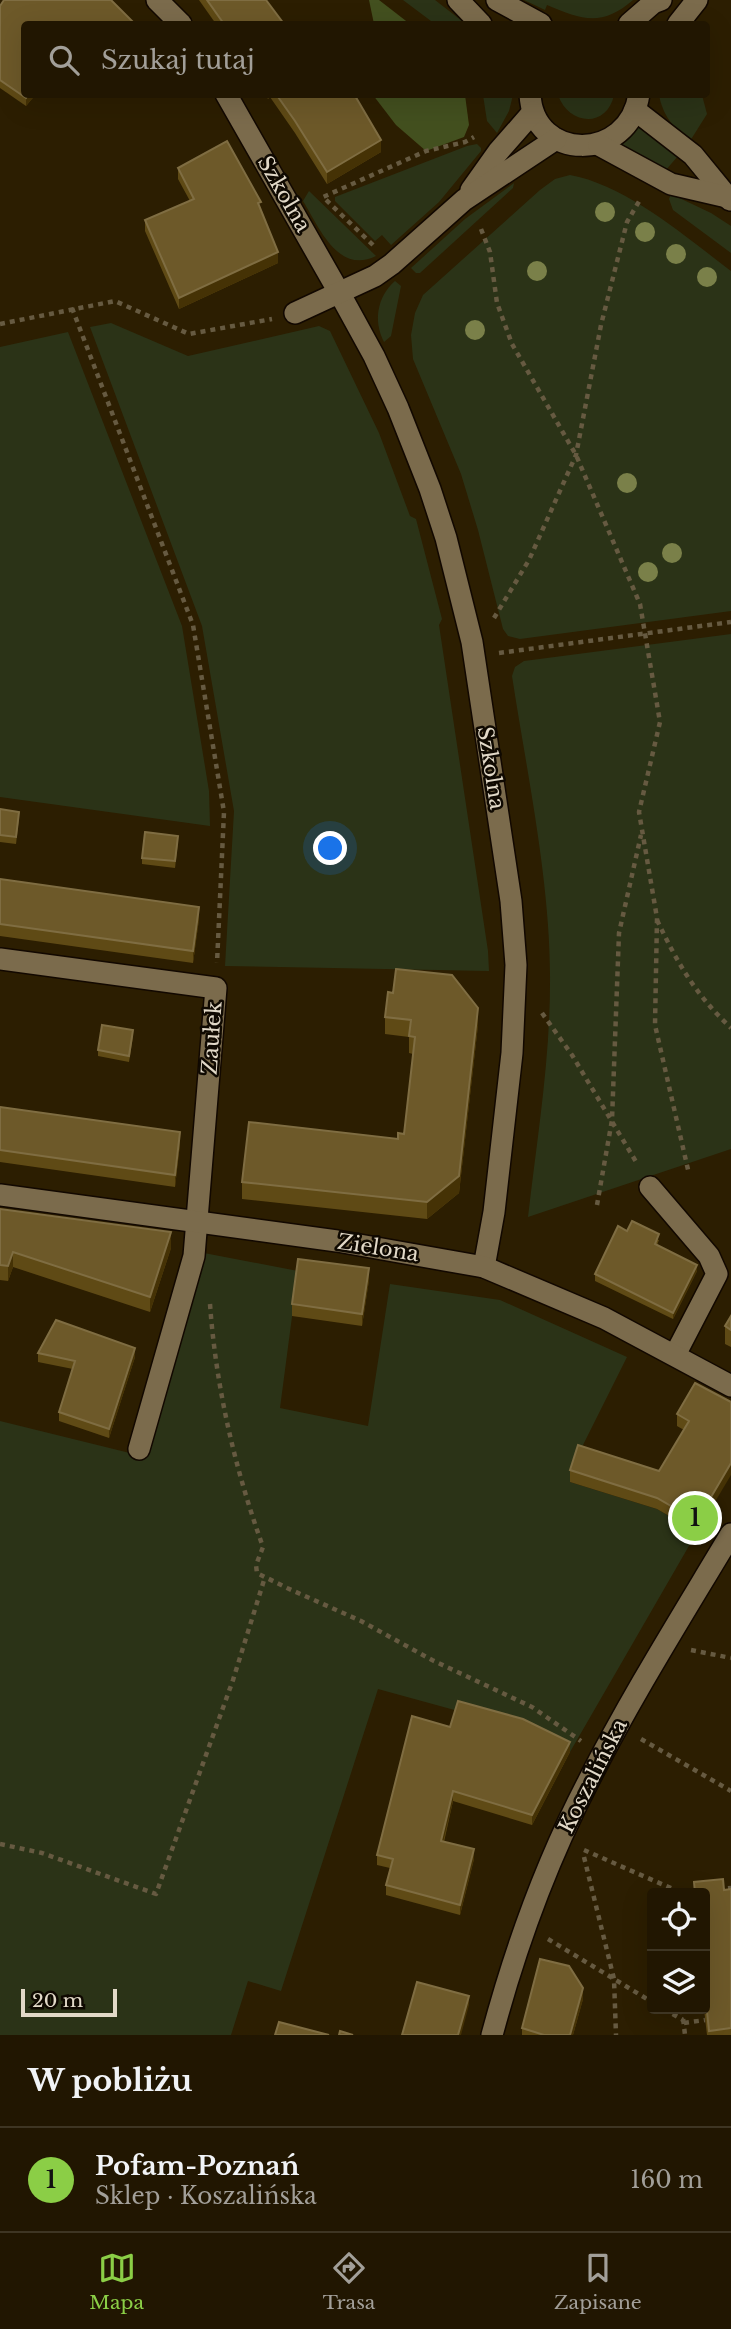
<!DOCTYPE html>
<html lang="pl">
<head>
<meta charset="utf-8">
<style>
  :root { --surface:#211601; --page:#291f0b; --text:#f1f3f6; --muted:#a29f99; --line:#3e3523; --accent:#8bce46 }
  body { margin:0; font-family:"Libre Baskerville",serif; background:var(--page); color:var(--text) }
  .controls { position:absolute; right:21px; bottom:21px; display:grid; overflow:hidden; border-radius:7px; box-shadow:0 7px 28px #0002 }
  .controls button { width:63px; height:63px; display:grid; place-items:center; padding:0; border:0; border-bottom:2px solid var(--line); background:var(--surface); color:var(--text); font:35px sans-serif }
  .scale { position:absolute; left:21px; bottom:18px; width:96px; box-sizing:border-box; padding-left:7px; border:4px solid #e2d9c8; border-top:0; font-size:19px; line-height:24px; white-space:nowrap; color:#e2d9c8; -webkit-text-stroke:5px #0f0901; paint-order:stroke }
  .you { position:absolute; left:331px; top:849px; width:24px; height:24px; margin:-18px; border:5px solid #fff; border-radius:50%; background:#1a73e8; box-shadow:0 0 0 10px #1a73e833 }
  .badge { display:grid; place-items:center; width:46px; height:46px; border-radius:50%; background:var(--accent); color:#111; font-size:23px; font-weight:700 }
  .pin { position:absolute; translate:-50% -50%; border:4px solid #fff; box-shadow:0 2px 7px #0006 }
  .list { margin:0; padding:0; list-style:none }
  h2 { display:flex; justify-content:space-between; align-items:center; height:91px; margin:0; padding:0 28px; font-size:30px }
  h2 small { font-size:23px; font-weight:400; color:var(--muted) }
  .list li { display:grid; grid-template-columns:46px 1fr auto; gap:21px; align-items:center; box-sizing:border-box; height:105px; padding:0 28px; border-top:2px solid var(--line) }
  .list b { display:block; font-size:26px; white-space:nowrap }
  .list p { margin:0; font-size:23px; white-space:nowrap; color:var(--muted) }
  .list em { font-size:23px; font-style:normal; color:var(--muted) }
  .icon { flex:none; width:38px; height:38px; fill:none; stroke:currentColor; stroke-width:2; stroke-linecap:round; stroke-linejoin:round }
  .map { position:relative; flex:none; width:731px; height:2035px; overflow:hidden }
  .search { position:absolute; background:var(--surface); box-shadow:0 7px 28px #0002; left:21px; right:21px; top:21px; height:77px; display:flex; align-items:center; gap:18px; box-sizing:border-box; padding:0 24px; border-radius:7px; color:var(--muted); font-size:26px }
  .sheet { height:196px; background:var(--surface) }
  nav { display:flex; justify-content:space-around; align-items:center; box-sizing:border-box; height:98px; border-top:2px solid var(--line); background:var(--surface); font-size:19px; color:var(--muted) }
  nav a { display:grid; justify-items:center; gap:4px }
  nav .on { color:var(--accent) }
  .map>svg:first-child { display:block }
  .green { fill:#2b3317 }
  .forest { fill:#43501f }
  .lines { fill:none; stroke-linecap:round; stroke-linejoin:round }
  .minor-casing { stroke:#120800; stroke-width:24 }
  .path { stroke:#665a41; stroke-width:4.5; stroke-dasharray:5 5; stroke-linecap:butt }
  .minor { stroke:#7b6b4c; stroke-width:21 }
  .tree { fill:#7a8049 }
  .wall { fill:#5f4a15 }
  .shaded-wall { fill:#453205 }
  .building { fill:#6d5929; stroke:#7f6d42; stroke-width:2 }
  .labels { text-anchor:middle; stroke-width:5; stroke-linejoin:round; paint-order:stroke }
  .street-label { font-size:21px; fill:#e2d9c8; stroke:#0f0901 }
</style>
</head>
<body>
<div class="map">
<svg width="731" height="2035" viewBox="0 0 731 2035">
  <rect width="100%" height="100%" fill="#2c1e01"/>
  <!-- green -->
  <g class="green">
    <path d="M403 0H435L462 21 459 24H435Z"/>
    <path d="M524 0H633C602 27 582 20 547 5L545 10Z"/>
    <path d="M483 95H513L509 111 497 133 487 121Z"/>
    <path d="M558 95V94L614 95C607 128 569 126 558 95Z"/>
    <path d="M659 95H702L707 114 690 141C673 127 663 116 659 95Z"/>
    <path d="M639 126 678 156 665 171 613 149 626 141Z"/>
    <path d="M477 144 481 148V151L439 202 391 245 382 235 375 241 335 201V197L467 146Z"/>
    <path d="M570 175C626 185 686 237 731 271V611L520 639 508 636 503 629 478 530 461 474 413 359 411 335 415 313 423 295 540 190 555 179Z"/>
    <path d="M514 183 513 188 420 273H416L411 268 465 219Z"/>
    <path d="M309 191 376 256C338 275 319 227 303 201Z"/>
    <path d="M671 194 711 213 731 226V253L673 210 669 199Z"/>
    <path d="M395 281 401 286 391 336 384 342C373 321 377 297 395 281Z"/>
    <path d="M111 323 188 356 319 326 330 331 379 433 410 516 416 519 442 619 439 625 488 951 489 971 225 966 234 811 202 626 90 327Z"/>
    <path d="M68 332 182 626 209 791 210 826 0 797V347Z"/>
    <path d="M731 634V1149L528 1217C537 1139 550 1061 550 983 551 884 527 774 512 676L515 667 524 661Z"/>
    <path d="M204 1253 298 1271 280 1408 368 1426 390 1284 500 1300 627 1357 581 1449 570 1482 657 1509 697 1532 570 1752 516 1727 378 1689 281 1991 248 1981 231 2035H0V1421L146 1457Z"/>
  </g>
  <!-- forest -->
  <g class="forest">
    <path d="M369 0H379L410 24H374Z"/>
    <path d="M373 95H465L469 125 464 137 426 151 396 125Z"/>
  </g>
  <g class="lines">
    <!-- minor casing -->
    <g class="minor-casing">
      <g id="minor">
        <path d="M157 0 181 24"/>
        <path d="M458 0 481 24"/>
        <path d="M497 0 541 24"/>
        <path d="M629 24 653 3 661 0"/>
        <path d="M678 24 697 0"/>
        <path d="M226 94 340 294 374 356 398 408 430 489 446 538 472 642 511 901 516 965 512 1053 494 1212 484 1267"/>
        <path d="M530 94C533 162 629 163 639 94"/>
        <path d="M635 110 693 155 730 200"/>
        <path d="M599 145 671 184 727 197"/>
        <path d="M471 190 498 152 533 112"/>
        <path d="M295 313 375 276 392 264 464 200 556 139"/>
        <path d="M0 959 216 988 194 1256 139 1449"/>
        <path d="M650 1187 709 1256 717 1274 675 1355"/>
        <path d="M0 1195 337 1241 484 1267 604 1318 731 1386"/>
        <path d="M492 2035C515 1949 547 1861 588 1782 631 1697 682 1616 731 1534"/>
      </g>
    </g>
    <!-- path -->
    <g class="path">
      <path d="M481 229 490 252 497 303 512 344 576 455 640 604 660 722 639 812 657 918 655 1025 689 1174"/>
      <path d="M373 245 323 197 426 151 465 142 474 137"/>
      <path d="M72 308 193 625 224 812 217 963"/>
      <path d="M0 324 115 301 189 334 272 319"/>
      <path d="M494 618 529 560 576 455 601 325 627 222 641 198"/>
      <path d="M499 653 731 622"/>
      <path d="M657 920C678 964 695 994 731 1028"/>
      <path d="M542 1013 572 1055 638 1165"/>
      <path d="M597 1205 612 1120 619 933 641 835"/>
      <path d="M210 1304C216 1388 235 1469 263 1547L256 1565 257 1573 287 1588 361 1621 432 1660 532 1707 581 1741"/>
      <path d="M691 1650 731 1658"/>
      <path d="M641 1739 731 1791"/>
      <path d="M0 1844 42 1853 156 1894 233 1680 265 1577"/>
      <path d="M584 1850 682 1893"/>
      <path d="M584 1857 614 1979 616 2035"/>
      <path d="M718 1889 731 1888"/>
      <path d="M548 1939 652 2002"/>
      <path d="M664 2009 683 2020"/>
      <path d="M682 2009 685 2035"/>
      <path d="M684 2023 705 2020"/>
    </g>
    <!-- minor -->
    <use href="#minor" class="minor"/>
  </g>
  <!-- trees -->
  <g class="tree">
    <circle cx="605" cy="212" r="10"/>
    <circle cx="645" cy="232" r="10"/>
    <circle cx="676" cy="254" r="10"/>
    <circle cx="537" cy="271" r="10"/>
    <circle cx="707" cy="277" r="10"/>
    <circle cx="475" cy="330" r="10"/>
    <circle cx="627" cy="483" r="10"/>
    <circle cx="672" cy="553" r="10"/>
    <circle cx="648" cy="572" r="10"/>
  </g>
  <!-- wall -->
  <g class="wall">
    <path d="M199 0H266L284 24H216Z"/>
    <path d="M0 6 24 24 36 94 26 106 0 88Z"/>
    <path d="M265 94H354L381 152 327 184 295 133 270 97 268 99Z"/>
    <path d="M178 168 261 210 278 263 179 309 145 231V220L190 201 178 179Z"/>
    <path d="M0 809 19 818 16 844 0 842Z"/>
    <path d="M178 842 175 868 142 864V858Z"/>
    <path d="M0 879 199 919 193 963 0 936Z"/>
    <path d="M385 1017 478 1025 459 1193 427 1219 242 1199V1182L398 1139 404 1134 413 1054 409 1053V1037L385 1034Z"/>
    <path d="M133 1036 129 1062 98 1056V1050Z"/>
    <path d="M0 1107 180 1144 175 1187 0 1162Z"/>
    <path d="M0 1209 171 1248 150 1312 13 1267 8 1281 0 1280Z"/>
    <path d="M627 1231 659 1240 657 1245 697 1271 673 1319 595 1281V1274Z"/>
    <path d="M369 1280 362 1326 292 1316V1304Z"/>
    <path d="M731 1316V1347L725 1344V1326Z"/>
    <path d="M38 1353 135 1357 109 1438 59 1421V1412L73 1369 38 1362Z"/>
    <path d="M731 1402 697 1532 657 1509 570 1482V1470L659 1471 684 1430 677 1426V1414Z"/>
    <path d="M450 1727 570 1752 532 1825 453 1801 444 1842 474 1859 460 1915 386 1895V1885L390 1868 377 1865V1855Z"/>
    <path d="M694 1882 724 1890 731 1889V2035H707L704 2009 705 1893H694Z"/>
    <path d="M583 1999 573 2035H522V2028Z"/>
  </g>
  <!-- shaded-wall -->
  <g class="shaded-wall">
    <path d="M29 94H36L26 106V98Z"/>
    <path d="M381 140V152L327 184V172Z"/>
    <path d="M278 252V263L179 309V298Z"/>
    <path d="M199 907V919L193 963V951Z"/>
    <path d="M478 1008V1025L459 1193 427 1219V1202Z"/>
    <path d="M180 1132V1144L175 1187V1175Z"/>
    <path d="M171 1232V1248L150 1312V1297Z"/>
    <path d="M13 1252V1267L8 1281V1266Z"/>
    <path d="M697 1265V1271L673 1319V1313Z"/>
    <path d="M369 1268V1280L362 1326V1314Z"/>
    <path d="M135 1348V1357L109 1438V1429Z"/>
    <path d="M731 1463V1475L697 1532V1521Z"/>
    <path d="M570 1742V1752L532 1825V1815Z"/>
    <path d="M453 1791V1801L441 1851V1841Z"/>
    <path d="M474 1849V1859L460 1915V1905Z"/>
    <path d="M583 1988V1999L573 2035H570Z"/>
    <path d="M469 1996V2005L461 2035H458Z"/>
  </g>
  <!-- building -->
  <g class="building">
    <path d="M4 0H111L135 24H24V94H29L26 98 0 80V6Z"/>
    <path d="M207 0H266L284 24H224Z"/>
    <path d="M276 94H354L381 140 327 172 295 121Z"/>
    <path d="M227 141 261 202 258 203 278 252 179 298 145 220 194 199 178 168Z"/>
    <path d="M0 809 19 812 16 837 0 835Z"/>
    <path d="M145 832 178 836 175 861 142 858Z"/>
    <path d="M0 879 199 907 193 951 0 924Z"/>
    <path d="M396 969 452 975 478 1008 459 1176 427 1202 242 1182 249 1122 398 1139V1133L404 1134 415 1037 409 1036 411 1020 385 1017 388 992 393 993Z"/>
    <path d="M102 1025 133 1030 129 1056 98 1050Z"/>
    <path d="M0 1107 180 1132 175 1175 0 1150Z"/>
    <path d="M0 1209 171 1232 150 1297 13 1252 8 1266 0 1265Z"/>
    <path d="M632 1221 659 1234 655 1244 697 1265 673 1313 595 1274 618 1226 627 1231Z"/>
    <path d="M298 1259 369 1268 362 1314 292 1304Z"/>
    <path d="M731 1316V1330L725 1326Z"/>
    <path d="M56 1320 135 1348 109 1429 59 1412 75 1361 38 1353Z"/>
    <path d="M695 1383 731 1402V1463L697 1521 657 1498 570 1470 578 1445 659 1471 689 1421 677 1414Z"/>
    <path d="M458 1701 523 1719 570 1742 532 1815 453 1791 441 1841 474 1849 460 1905 386 1885 393 1859 377 1855 412 1716 450 1727Z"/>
    <path d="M723 1879 724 1890 731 1889V2028L709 2031 705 1991V1893H695L694 1882Z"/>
    <path d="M540 1959 569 1966 583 1988 570 2035H544L522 2028Z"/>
    <path d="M417 1982 469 1996 458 2035H402Z"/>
    <path d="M279 2022 329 2035H275Z"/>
    <path d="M340 2031 353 2035H339Z"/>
  </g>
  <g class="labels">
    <!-- street labels -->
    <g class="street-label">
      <text transform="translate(284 194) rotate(60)" y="7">Szkolna</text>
      <text transform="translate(491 768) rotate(81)" y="7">Szkolna</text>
      <text transform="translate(212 1038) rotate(-86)" y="7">Zaułek</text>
      <text transform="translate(378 1248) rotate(9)" y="7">Zielona</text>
      <text transform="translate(593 1776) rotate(-63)" y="7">Koszalińska</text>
    </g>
  </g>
</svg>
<div class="controls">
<button><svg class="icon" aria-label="locate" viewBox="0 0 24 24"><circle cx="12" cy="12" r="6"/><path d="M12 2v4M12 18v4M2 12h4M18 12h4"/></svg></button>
<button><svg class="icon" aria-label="layers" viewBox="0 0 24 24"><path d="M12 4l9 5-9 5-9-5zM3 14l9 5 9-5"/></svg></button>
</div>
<div class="scale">20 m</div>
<div class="you"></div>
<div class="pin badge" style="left:695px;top:1518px">1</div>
<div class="search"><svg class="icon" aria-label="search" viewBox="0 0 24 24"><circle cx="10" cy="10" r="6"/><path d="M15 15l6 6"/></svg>Szukaj tutaj</div>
</div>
<section class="sheet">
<h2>W pobliżu<small></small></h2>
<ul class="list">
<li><span class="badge">1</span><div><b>Pofam-Poznań</b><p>Sklep · Koszalińska</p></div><em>160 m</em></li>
</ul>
</section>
<nav>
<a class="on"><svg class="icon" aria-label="map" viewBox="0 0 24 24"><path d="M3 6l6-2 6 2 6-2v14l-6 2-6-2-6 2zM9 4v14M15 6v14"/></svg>Mapa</a>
<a><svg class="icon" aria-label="directions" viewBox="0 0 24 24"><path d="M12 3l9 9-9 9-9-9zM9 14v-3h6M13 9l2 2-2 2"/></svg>Trasa</a>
<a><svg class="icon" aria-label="saved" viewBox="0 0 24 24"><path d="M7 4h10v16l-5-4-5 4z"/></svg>Zapisane</a>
</nav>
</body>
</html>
